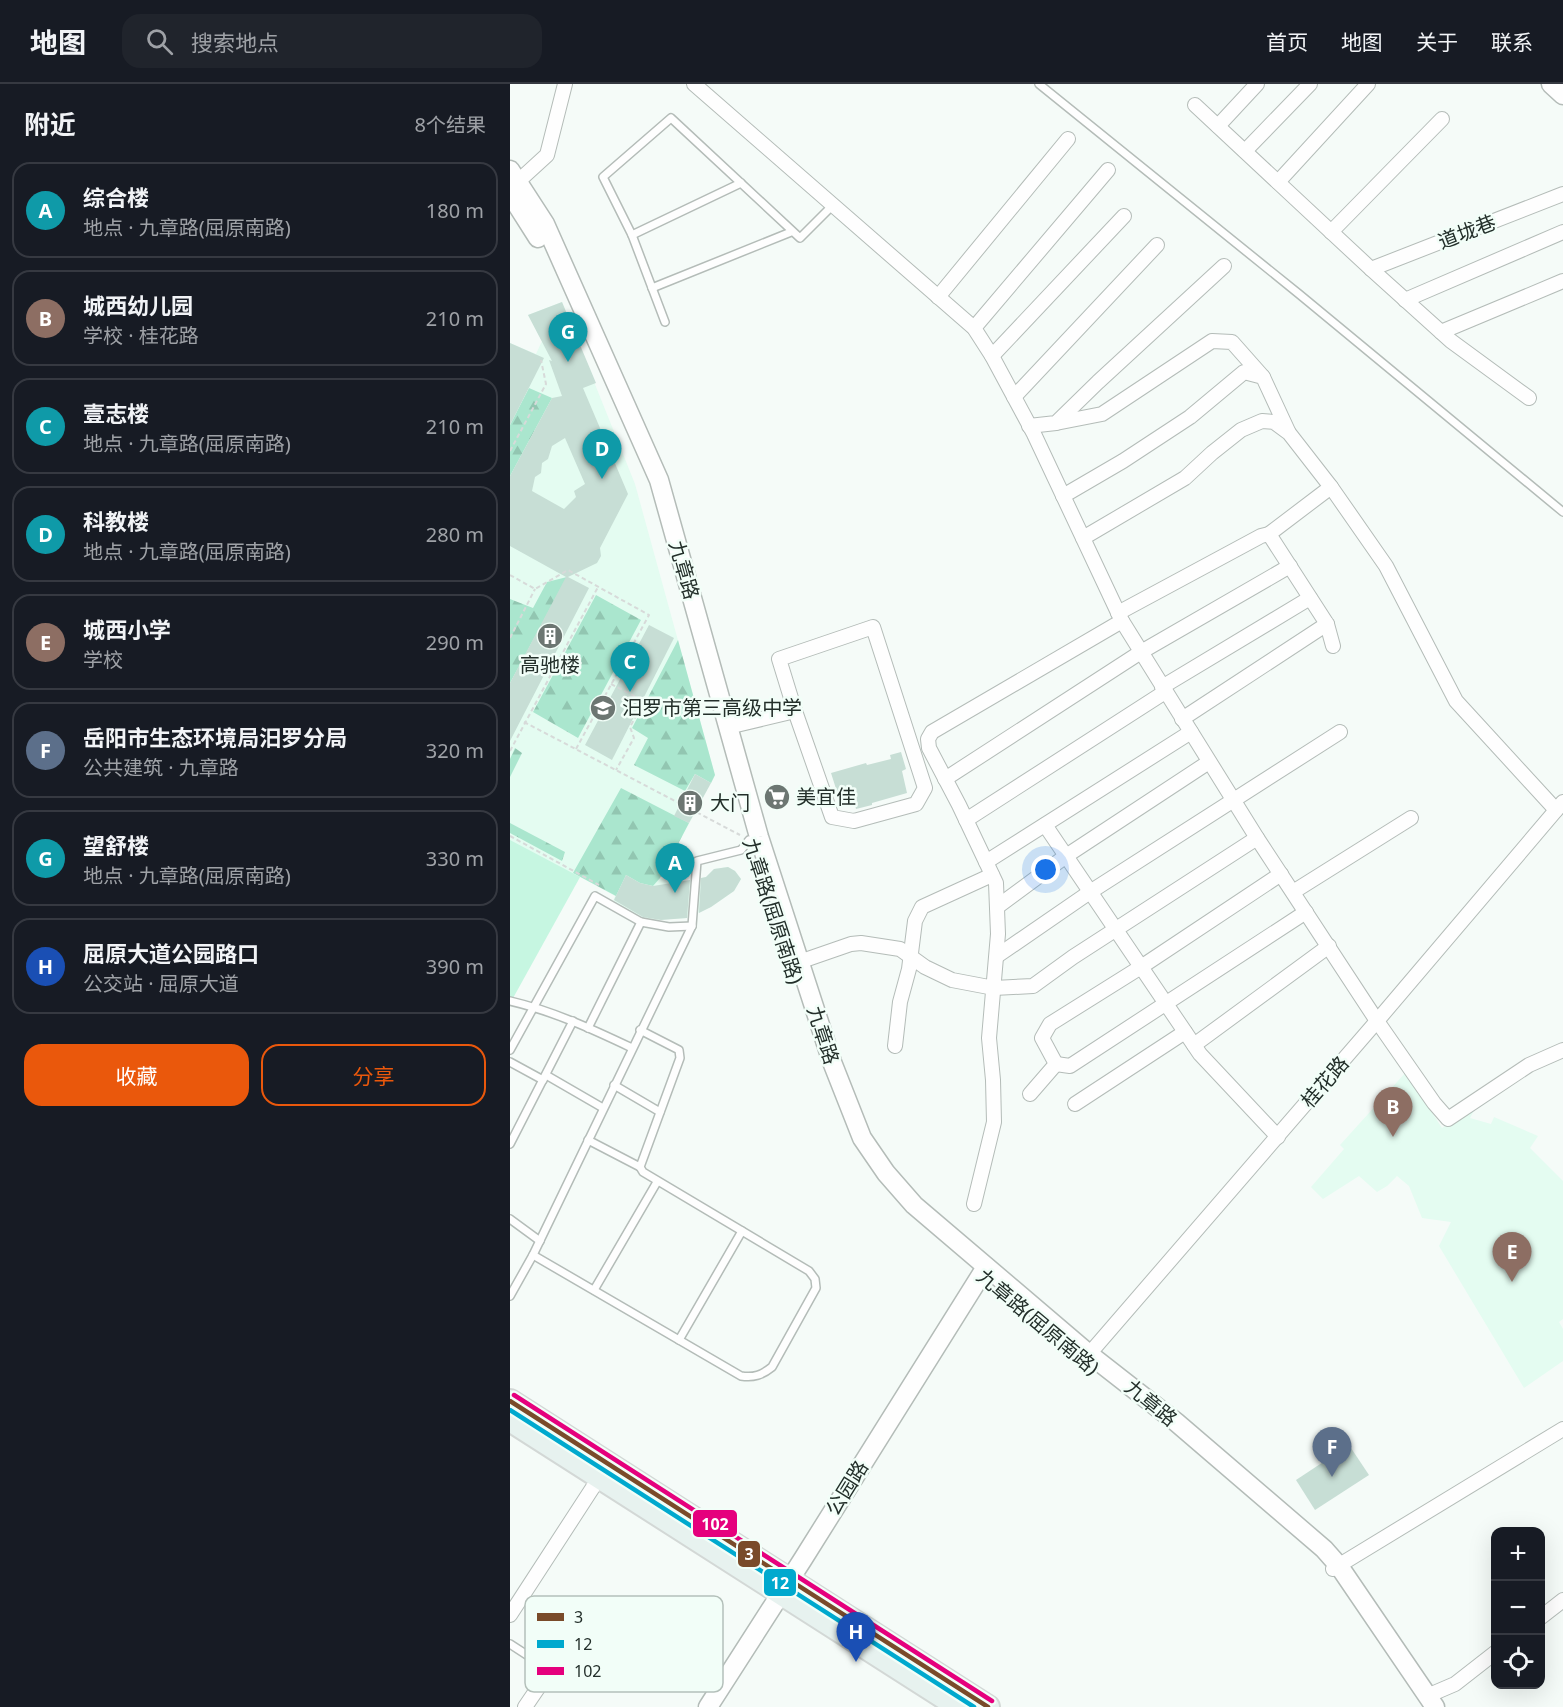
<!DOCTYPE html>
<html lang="zh">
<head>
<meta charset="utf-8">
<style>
  :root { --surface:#171b24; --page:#20242c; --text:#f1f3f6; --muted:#9ea1a6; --line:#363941; --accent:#ea580c }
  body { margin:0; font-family:"Noto Sans","Noto Sans SC",sans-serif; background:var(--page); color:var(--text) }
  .controls { position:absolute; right:18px; bottom:18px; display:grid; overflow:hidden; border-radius:12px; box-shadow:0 6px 24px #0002 }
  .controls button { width:54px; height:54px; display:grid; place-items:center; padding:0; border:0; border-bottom:2px solid var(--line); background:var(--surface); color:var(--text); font:30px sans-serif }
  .you { position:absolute; left:536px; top:786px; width:21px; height:21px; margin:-15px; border:4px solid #fff; border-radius:50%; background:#1a73e8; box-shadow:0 0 0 9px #1a73e833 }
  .badge { display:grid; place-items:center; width:39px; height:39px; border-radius:50%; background:var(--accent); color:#fff; font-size:20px; font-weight:700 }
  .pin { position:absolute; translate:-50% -50px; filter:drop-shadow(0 2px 3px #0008) }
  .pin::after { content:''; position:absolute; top:32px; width:21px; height:18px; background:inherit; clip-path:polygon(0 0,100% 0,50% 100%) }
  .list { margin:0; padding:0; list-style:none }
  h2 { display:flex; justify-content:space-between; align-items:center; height:78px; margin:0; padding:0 24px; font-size:26px }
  h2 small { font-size:20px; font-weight:400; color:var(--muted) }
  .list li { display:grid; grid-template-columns:39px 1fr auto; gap:18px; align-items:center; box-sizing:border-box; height:96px; margin:0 12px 12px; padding:0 12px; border:2px solid var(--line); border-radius:18px }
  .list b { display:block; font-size:22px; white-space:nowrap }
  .list p { margin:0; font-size:20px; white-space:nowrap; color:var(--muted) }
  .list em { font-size:20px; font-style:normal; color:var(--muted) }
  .actions { display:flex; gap:12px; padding:18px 24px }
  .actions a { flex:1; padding:14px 0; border:2px solid var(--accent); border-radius:18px; text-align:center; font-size:21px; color:var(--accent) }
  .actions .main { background:var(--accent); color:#fff }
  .icon { flex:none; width:33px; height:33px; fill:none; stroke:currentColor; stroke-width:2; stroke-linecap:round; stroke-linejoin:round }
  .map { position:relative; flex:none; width:1053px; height:1623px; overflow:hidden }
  header { display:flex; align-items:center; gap:36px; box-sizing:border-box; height:84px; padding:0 30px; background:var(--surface); border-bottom:2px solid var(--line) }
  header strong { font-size:28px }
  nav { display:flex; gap:33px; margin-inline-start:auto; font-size:21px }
  .search { width:420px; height:54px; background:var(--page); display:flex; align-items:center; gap:15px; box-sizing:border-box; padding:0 21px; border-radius:18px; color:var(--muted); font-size:22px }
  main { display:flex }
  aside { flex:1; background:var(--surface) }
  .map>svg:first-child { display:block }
  .built { fill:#e4fcf1 }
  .forest { fill:url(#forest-firs) }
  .pitch { fill:#c6f6e1 }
  .building { fill:#c7ded5; fill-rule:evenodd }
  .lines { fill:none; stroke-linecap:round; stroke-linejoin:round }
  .service-casing { stroke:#b4bcb8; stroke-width:10 }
  .minor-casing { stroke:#b4bcb8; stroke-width:16 }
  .tertiary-casing { stroke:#b4bcb8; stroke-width:21 }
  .primary-casing { stroke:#d3d8d6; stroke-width:26 }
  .path { stroke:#d7dad9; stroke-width:2; stroke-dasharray:4.5 3; stroke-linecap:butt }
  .service { stroke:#fefefe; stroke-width:7 }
  .minor { stroke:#fefefe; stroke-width:14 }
  .tertiary { stroke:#fefefe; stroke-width:18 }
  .primary { stroke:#e7f2ef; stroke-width:22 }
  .bus-1-casing { stroke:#f2fef8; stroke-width:9 }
  .bus-2-casing { stroke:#f2fef8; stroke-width:9 }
  .bus-3-casing { stroke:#f2fef8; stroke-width:9 }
  .bus-1 { stroke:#7a4b2a; stroke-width:4.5 }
  .bus-2 { stroke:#00a9ce; stroke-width:4.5 }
  .bus-3 { stroke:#e5007d; stroke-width:4.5 }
  .labels { text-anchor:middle; stroke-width:5; stroke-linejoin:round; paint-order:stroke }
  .street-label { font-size:20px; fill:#232f2a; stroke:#f2fef8 }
  .poi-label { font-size:20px; fill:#232f2a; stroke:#f2fef8; text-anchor:start }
  .key { fill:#f2fef8; stroke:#b4c0ba; stroke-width:1.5 }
  .key-label { font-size:16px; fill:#232f2a }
  .line-badge { stroke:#f2fef8; stroke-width:2 }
  .badge-label { font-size:16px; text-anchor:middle; font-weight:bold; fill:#fff }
</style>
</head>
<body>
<header>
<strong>地图</strong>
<div class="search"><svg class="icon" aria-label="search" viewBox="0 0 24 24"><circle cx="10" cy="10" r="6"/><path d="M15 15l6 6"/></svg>搜索地点</div>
<nav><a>首页</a><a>地图</a><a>关于</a><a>联系</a></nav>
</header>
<main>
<aside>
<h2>附近<small>8个结果</small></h2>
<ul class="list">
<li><span class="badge" style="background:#0f9aa8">A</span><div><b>综合楼</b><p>地点 · 九章路(屈原南路)</p></div><em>180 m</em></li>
<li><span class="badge" style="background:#8d6e63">B</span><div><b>城西幼儿园</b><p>学校 · 桂花路</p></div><em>210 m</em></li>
<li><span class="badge" style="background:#0f9aa8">C</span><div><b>壹志楼</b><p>地点 · 九章路(屈原南路)</p></div><em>210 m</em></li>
<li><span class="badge" style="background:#0f9aa8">D</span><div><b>科教楼</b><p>地点 · 九章路(屈原南路)</p></div><em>280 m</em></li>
<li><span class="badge" style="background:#8d6e63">E</span><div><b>城西小学</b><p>学校</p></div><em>290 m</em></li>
<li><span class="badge" style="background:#5c6f8a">F</span><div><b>岳阳市生态环境局汨罗分局</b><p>公共建筑 · 九章路</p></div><em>320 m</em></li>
<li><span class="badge" style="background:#0f9aa8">G</span><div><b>望舒楼</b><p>地点 · 九章路(屈原南路)</p></div><em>330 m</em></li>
<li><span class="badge" style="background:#1a4fb4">H</span><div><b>屈原大道公园路口</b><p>公交站 · 屈原大道</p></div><em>390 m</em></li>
</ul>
<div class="actions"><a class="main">收藏</a><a>分享</a></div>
</aside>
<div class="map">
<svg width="1053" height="1623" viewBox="0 0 1053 1623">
  <defs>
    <pattern id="forest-firs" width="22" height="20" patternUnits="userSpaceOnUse" patternTransform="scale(1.5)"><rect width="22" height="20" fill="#aae6ce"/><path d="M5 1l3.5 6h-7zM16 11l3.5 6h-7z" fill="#92c6b1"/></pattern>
  </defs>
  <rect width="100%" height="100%" fill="#f5fbf8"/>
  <!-- built -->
  <g class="built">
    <path d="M52 218 125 400 205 691 150 794 165 800 196 793 204 785 218 783 225 787 231 795 224 807 201 823 177 834 146 836 125 833 102 820 105 812 70 793 3 914 0 913V259L26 270 32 257 18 231Z"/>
    <path d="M896 988 932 1044 967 1021 960 1034 981 1040 984 1033 1028 1052 1020 1064 1053 1097V1235L1049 1238 1053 1245V1277L1014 1304 929 1162 941 1138 912 1134 899 1102 887 1092 877 1102 867 1108 849 1092 813 1115 801 1103 834 1065 830 1061Z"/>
  </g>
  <!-- forest -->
  <g class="forest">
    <path d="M19 304 42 314 0 392V341Z"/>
    <path d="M57 493 0 599V515L23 524 37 498Z"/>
    <path d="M86 511 131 536 68 654 23 628Z"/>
    <path d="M168 556 205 691 201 699 185 690 175 707 124 681 138 654 122 644Z"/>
    <path d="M5 664 12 669 0 693V675Z"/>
    <path d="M111 704 179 739 150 794 143 802 130 799 116 791 106 812 63 789Z"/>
    <path d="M0 739 55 768 52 777 0 749Z"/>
  </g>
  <!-- pitch -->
  <path class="pitch" d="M0 756 70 793 3 914 0 913Z"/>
  <!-- building -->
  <g class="building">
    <path d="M52 218 86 299 73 304 118 410 90 464 91 472 87 479 58 493 79 504 0 657V599L56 493 0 462V392L42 314 52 312 39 276 42 277 18 231ZM55 354 75 400 64 407 66 413 54 425 22 407 25 393 31 389 32 379 38 375 42 362Z"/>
    <path d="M0 259 34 274 0 341Z"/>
    <path d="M139 541 164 554 102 676 75 661Z"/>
    <path d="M391 668 396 685 392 687 397 709 362 719V721L346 725 341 707 328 711 321 689 356 679 357 681 381 675 380 671Z"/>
    <path d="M185 690 201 699 179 739 164 732Z"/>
    <path d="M218 783 225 787 231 795 224 807 201 823 189 829 191 794 196 793 204 785Z"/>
    <path d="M116 791 130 799 143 802 180 796 177 834 151 836 133 833 104 816Z"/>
    <path d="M839 1361 859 1391 805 1426 786 1396Z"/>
  </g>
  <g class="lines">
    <!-- service casing -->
    <g class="service-casing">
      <g id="service">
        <path d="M529 0 789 210 1053 428"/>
        <path d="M122 151 231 99"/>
        <path d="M142 204 281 148"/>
        <path d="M155 238 122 151 93 93 161 34 290 154 323 121"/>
        <path d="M0 917C43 927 82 945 122 964"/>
        <path d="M78 944 131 838"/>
        <path d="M0 966 85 812 131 838 159 843 182 842"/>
        <path d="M0 978 33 996"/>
        <path d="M36 991 93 1024"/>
        <path d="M104 1001 150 1028"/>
        <path d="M78 1056 130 1083"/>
        <path d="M0 1060 63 937"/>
        <path d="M0 1135 30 1157"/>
        <path d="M23 1171 231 1292C244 1294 252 1291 262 1283L306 1204 305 1195 299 1187 133 1088 130 1083 170 974 169 966 130 946"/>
        <path d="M84 1206 147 1098"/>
        <path d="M0 1212 23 1171 182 842 187 777 231 766 239 756"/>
        <path d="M169 1256 232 1147"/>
        <path d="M0 1560 40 1586"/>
      </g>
    </g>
    <!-- minor casing -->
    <g class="minor-casing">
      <g id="minor">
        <path d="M184 0 464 244 482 272 524 350 612 537 747 754 867 937 924 1019 938 1035 1019 981 1053 966"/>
        <path d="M685 21 861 185 941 257 1019 314"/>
        <path d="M708 42 747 0"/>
        <path d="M735 67 800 0"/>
        <path d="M768 98 858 0"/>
        <path d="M2 103 37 71 55 0"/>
        <path d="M821 148 932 35"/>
        <path d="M861 185 1053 110"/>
        <path d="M428 213 558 55"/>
        <path d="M895 216 1053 148"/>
        <path d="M464 244 598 86"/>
        <path d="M931 248 1053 197"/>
        <path d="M482 272 614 132"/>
        <path d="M504 313 647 161"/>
        <path d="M546 339 592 330 702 257 722 258 753 293"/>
        <path d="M519 342 546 339 588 298 714 182"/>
        <path d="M553 412 613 377 680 333 734 288 753 293 778 347"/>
        <path d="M759 450 817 540 823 562"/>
        <path d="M573 454 675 394 702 369 731 346 752 337 764 338 779 349 821 403 876 482 946 617 1046 726"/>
        <path d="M608 529 751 452 759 450 821 403"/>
        <path d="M652 603 800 514"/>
        <path d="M672 635 817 540"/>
        <path d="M218 643 285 627 269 575 363 543 415 704 406 720 344 737 322 733 285 627"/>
        <path d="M435 695 631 568 780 482"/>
        <path d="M456 736 655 608"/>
        <path d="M535 741 690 970 768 1053"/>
        <path d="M476 778 681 648"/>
        <path d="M783 808 901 734"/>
        <path d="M487 823 556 772 699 678"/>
        <path d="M487 872 580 808 830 648"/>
        <path d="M289 878 341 860 351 859 390 865 415 883 442 896 484 904 523 902 563 873 747 754"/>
        <path d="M684 961 819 862"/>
        <path d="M385 962 390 918 399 885 405 837 412 823 482 791"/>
        <path d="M546 980 560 982 796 828"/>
        <path d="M520 1010 546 980 532 954 540 940 631 883 771 790"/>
        <path d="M565 1020 675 948"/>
        <path d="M464 1120 484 1038 483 996 479 954 488 850 486 799 449 721 419 664 418 655 422 648 612 537"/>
        <path d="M574 1276 867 937 1053 718"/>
        <path d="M823 1485 1053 1345"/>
        <path d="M0 1531 89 1394"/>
        <path d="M1030 1534 1053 1516"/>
        <path d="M917 1612 945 1600 986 1568"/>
        <path d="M15 1623 62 1554"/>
      </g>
    </g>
    <!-- tertiary casing -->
    <g class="tertiary-casing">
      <g id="tertiary">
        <path d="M1041 0 1053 11"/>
        <path d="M0 86 35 140 149 396 249 753 322 978 352 1054 376 1089 404 1121 579 1270 666 1338 814 1465 829 1482 925 1623"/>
        <path d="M0 110 28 154"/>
        <path d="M198 1623 293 1475 476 1183"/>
      </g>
    </g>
    <!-- primary casing -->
    <g class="primary-casing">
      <g id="primary">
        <path d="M0 1317 478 1623"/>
        <path d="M0 1336 449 1623"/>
      </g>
    </g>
    <!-- path -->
    <g class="path">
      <path d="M0 367 36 300 31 276"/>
      <path d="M0 491 25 505 58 486 139 531 66 665"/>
      <path d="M0 554 25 505"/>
      <path d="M101 600 134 617 120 643 124 654 106 686"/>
      <path d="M14 638 230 751"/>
      <path d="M0 667 88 503"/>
      <path d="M0 752 89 801"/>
    </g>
    <!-- service -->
    <use href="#service" class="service"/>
    <!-- minor -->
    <use href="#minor" class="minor"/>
    <!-- tertiary -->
    <use href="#tertiary" class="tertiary"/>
    <!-- primary -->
    <use href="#primary" class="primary"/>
    <!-- bus-1 casing -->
    <g class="bus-1-casing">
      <path id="bus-1" d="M0 1317 478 1623"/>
    </g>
    <!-- bus-2 casing -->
    <g class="bus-2-casing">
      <path id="bus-2" d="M0 1326 464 1623"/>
    </g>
    <!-- bus-3 casing -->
    <g class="bus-3-casing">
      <path id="bus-3" d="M4 1311 482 1617"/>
    </g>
    <!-- bus-1 -->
    <use href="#bus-1" class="bus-1"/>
    <!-- bus-2 -->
    <use href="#bus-2" class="bus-2"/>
    <!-- bus-3 -->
    <use href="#bus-3" class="bus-3"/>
  </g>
  <!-- icons -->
  <defs>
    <g id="building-disc" transform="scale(1.35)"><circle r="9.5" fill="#6c7672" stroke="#f2fef8"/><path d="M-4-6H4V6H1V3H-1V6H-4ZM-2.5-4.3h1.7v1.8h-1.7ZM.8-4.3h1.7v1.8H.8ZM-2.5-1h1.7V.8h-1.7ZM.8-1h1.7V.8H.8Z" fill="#fff"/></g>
    <g id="school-disc" transform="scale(1.35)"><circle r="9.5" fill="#6c7672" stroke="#f2fef8"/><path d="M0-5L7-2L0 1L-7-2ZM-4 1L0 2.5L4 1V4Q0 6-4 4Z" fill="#fff"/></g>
    <g id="supermarket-disc" transform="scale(1.35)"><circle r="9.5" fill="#6c7672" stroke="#f2fef8"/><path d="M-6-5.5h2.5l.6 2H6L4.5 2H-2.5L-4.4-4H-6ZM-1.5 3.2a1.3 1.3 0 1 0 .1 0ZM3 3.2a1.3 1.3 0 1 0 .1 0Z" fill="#fff"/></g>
  </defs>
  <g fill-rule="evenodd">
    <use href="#building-disc" x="40" y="552"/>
    <use href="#school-disc" x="93" y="624"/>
    <use href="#supermarket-disc" x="267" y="713"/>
    <use href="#building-disc" x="180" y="719"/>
  </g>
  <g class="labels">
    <!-- street labels -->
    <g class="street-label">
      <text transform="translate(957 148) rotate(-21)" y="7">道垅巷</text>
      <text transform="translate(174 486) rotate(74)" y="7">九章路</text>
      <text transform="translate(263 827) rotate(72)" y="7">九章路(屈原南路)</text>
      <text transform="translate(313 951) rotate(72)" y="7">九章路</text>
      <text transform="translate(815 998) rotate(-49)" y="7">桂花路</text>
      <text transform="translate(528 1238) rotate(40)" y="7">九章路(屈原南路)</text>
      <text transform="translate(641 1319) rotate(39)" y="7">九章路</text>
      <text transform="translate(337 1404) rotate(-58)" y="7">公园路</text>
    </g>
    <!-- poi labels -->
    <g class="poi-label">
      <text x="40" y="588" text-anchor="middle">高驰楼</text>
      <text x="112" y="631">汨罗市第三高级中学</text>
      <text x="286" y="720">美宜佳</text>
      <text x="200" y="726">大门</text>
    </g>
  </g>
  <!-- legend -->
  <rect x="15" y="1512" width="198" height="96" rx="9" class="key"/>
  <rect x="27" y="1529" width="27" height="8" fill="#7a4b2a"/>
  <rect x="27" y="1556" width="27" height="8" fill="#00a9ce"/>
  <rect x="27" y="1583" width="27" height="8" fill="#e5007d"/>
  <g class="key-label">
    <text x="64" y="1539">3</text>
    <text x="64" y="1566">12</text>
    <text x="64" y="1593">102</text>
  </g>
  <g class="line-badge">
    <rect x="182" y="1425" width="46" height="29" rx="6" fill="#e5007d"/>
    <rect x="227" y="1456" width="24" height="28" rx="6" fill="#7a4b2a"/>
    <rect x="253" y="1484" width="34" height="29" rx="6" fill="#00a9ce"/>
  </g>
  <g class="badge-label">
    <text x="205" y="1446">102</text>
    <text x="239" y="1476">3</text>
    <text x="270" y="1505">12</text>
  </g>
</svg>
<div class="controls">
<button>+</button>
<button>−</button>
<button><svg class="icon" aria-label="locate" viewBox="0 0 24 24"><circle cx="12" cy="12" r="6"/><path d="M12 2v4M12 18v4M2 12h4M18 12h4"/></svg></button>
</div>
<div class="you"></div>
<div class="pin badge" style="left:165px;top:809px;background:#0f9aa8">A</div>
<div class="pin badge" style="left:883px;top:1053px;background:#8d6e63">B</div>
<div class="pin badge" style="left:120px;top:608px;background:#0f9aa8">C</div>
<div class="pin badge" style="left:92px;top:395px;background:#0f9aa8">D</div>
<div class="pin badge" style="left:1002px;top:1198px;background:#8d6e63">E</div>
<div class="pin badge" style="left:822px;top:1393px;background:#5c6f8a">F</div>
<div class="pin badge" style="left:58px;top:278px;background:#0f9aa8">G</div>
<div class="pin badge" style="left:346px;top:1578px;background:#1a4fb4">H</div>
</div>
</main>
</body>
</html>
